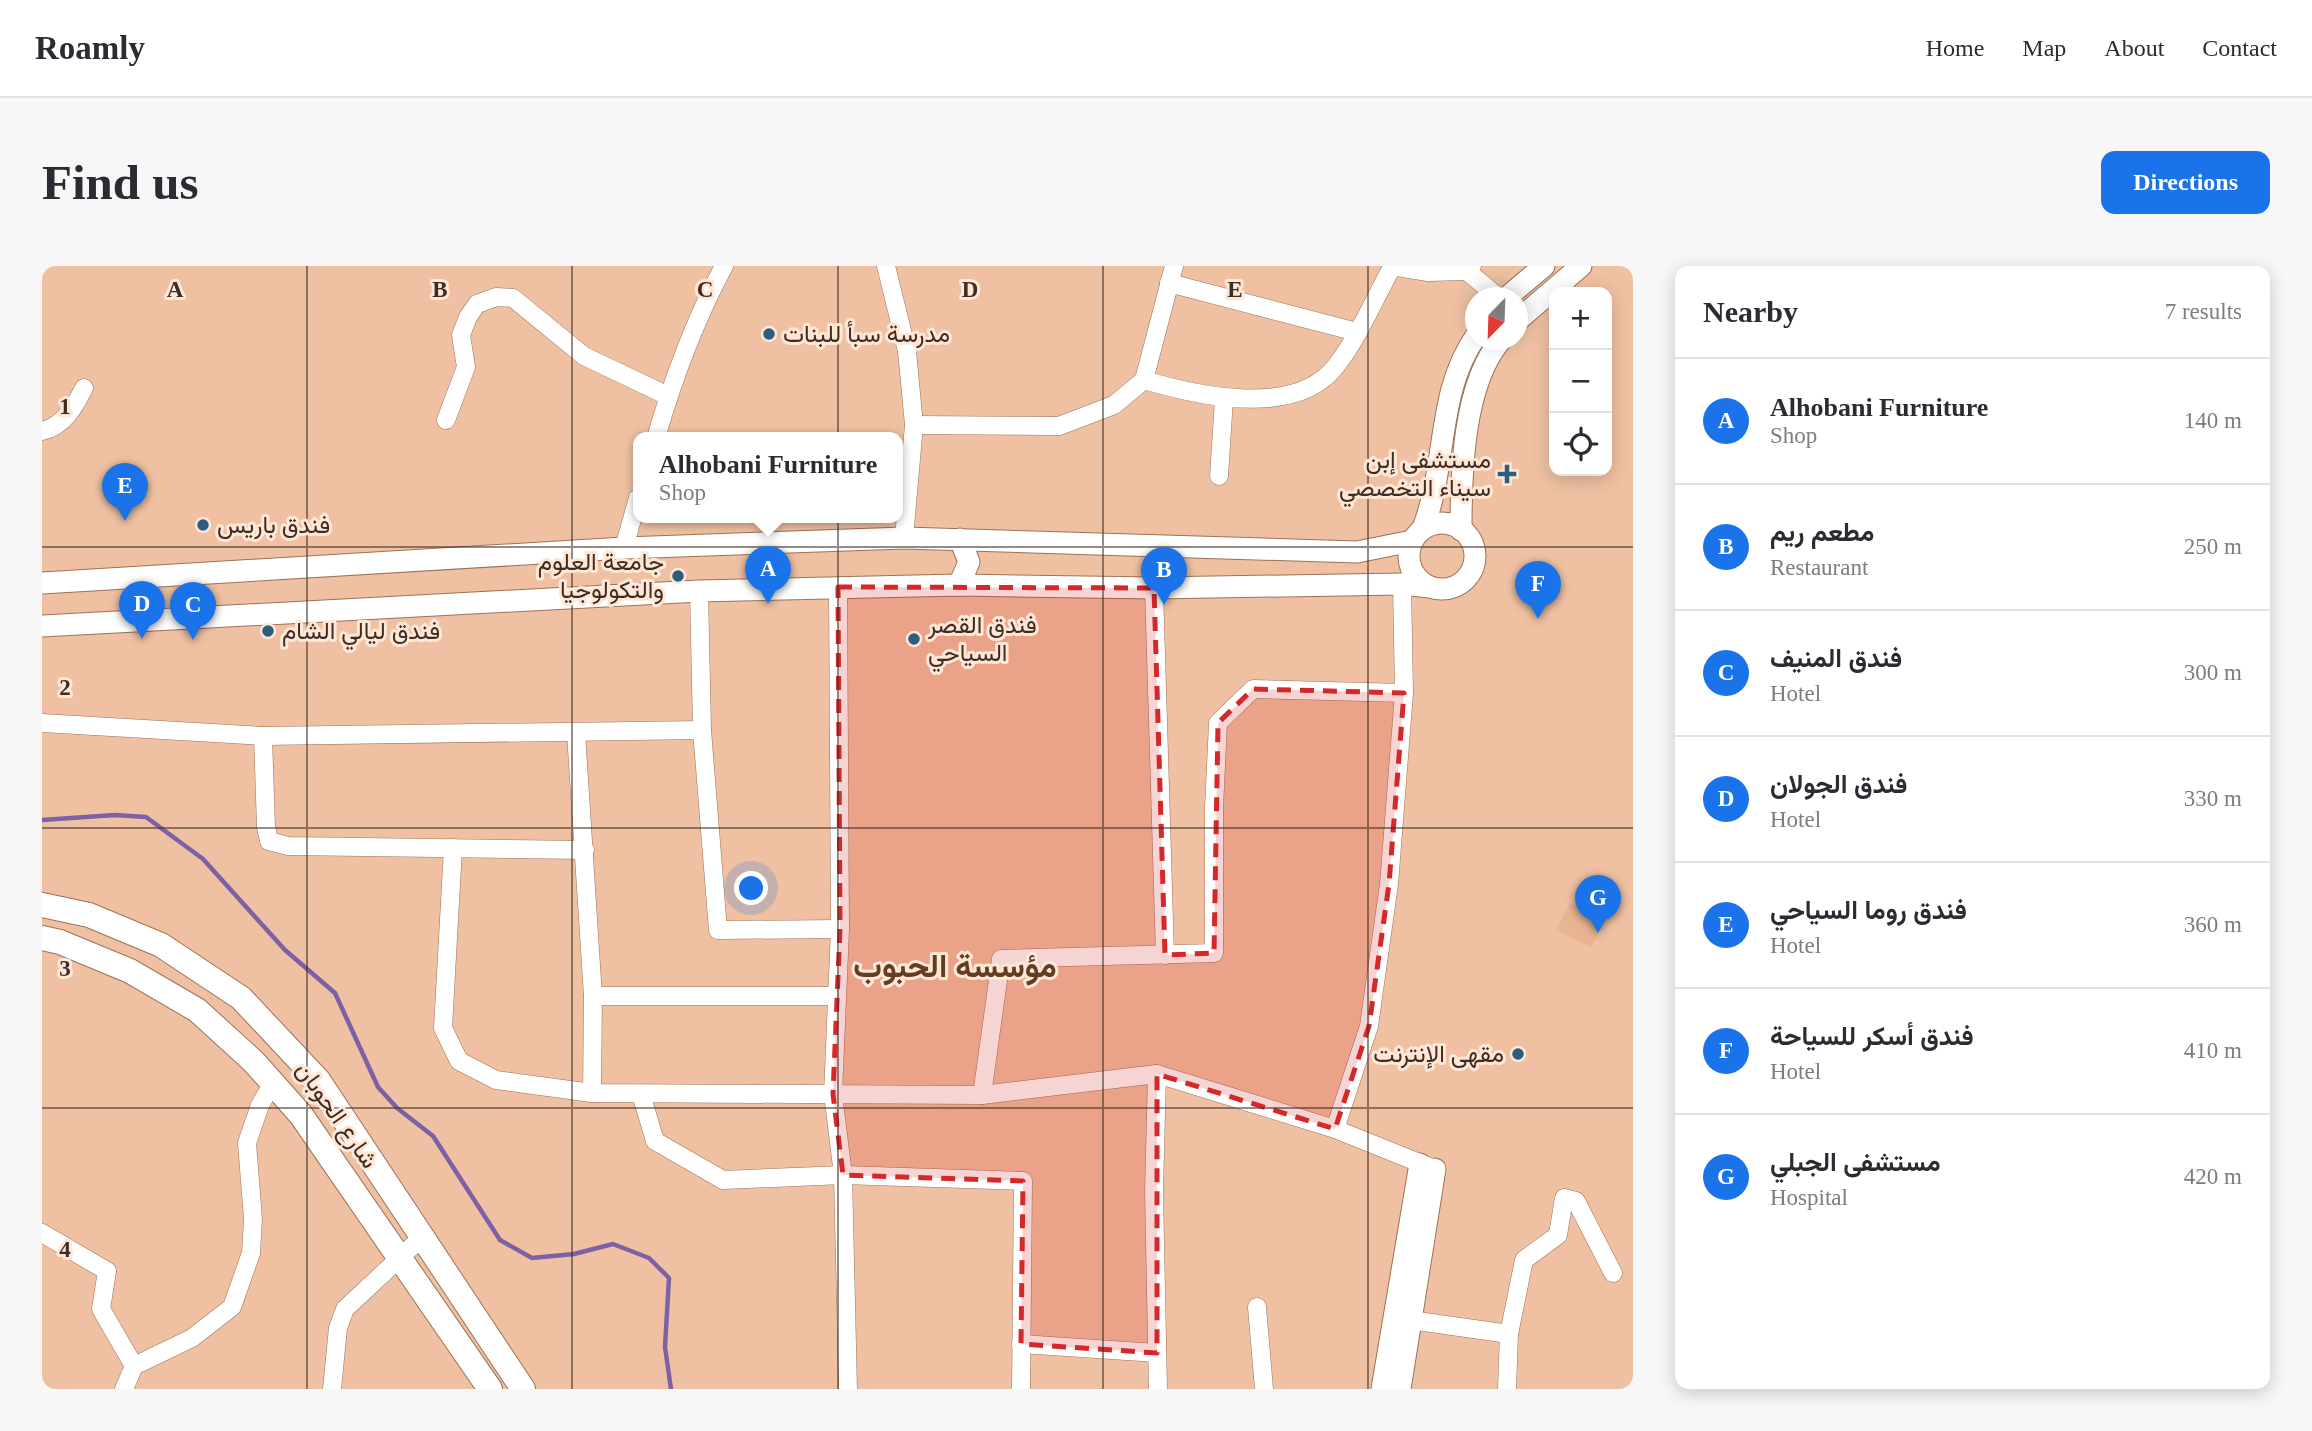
<!DOCTYPE html>
<html lang="en">
<head>
<meta charset="utf-8">
<style>
  :root { --surface:#fff; --page:#f7f7f7; --text:#2b2b33; --muted:#7c7c81; --line:#e1e1e2; --accent:#1a73e8 }
  body { margin:0; font-family:"Times New Roman",Vazirmatn,serif; background:var(--page); color:var(--text) }
  .controls { position:absolute; right:21px; top:21px; display:grid; overflow:hidden; border-radius:14px; box-shadow:0 4px 18px #0003 }
  .controls button { width:63px; height:63px; display:grid; place-items:center; padding:0; border:0; border-bottom:2px solid var(--line); background:var(--surface); color:var(--text); font:35px sans-serif }
  .compass { position:absolute; left:1423px; top:21px; width:63px; height:63px; border-radius:50%; background:var(--surface); box-shadow:0 4px 18px #0003; rotate:203deg }
  .you { position:absolute; left:710px; top:623px; width:24px; height:24px; margin:-18px; border:5px solid #fff; border-radius:50%; background:#1a73e8; box-shadow:0 0 0 10px #1a73e833 }
  .badge { display:grid; place-items:center; width:46px; height:46px; border-radius:50%; background:var(--accent); color:#fff; font-size:23px; font-weight:700 }
  .pin { position:absolute; translate:-50% -58px; filter:drop-shadow(0 2px 4px #0008) }
  .pin::after { content:''; position:absolute; top:37px; width:24px; height:21px; background:inherit; clip-path:polygon(0 0,100% 0,50% 100%) }
  .popup { position:absolute; left:591px; top:166px; width:270px; height:91px; box-sizing:border-box; display:grid; place-content:center; border-radius:14px; background:var(--surface); filter:drop-shadow(0 2px 5px #0005); font-size:23px; white-space:nowrap; color:var(--muted) }
  .popup b { font-size:26px; color:var(--text) }
  .popup::after { content:''; position:absolute; left:50%; top:100%; margin-left:-14px; border:14px solid transparent; border-top-color:var(--surface) }
  .list { margin:0; padding:0; list-style:none }
  h2 { display:flex; justify-content:space-between; align-items:center; height:91px; margin:0; padding:0 28px; font-size:30px }
  h2 small { font-size:23px; font-weight:400; color:var(--muted) }
  .list li { display:grid; grid-template-columns:46px 1fr auto; gap:21px; align-items:center; box-sizing:border-box; height:126px; padding:0 28px; border-top:2px solid var(--line) }
  .list b { display:block; font-size:26px; white-space:nowrap }
  .list p { margin:0; font-size:23px; white-space:nowrap; color:var(--muted) }
  .list em { font-size:23px; font-style:normal; color:var(--muted) }
  .icon { flex:none; width:38px; height:38px; fill:none; stroke:currentColor; stroke-width:2; stroke-linecap:round; stroke-linejoin:round }
  .map { position:relative; flex:none; width:1591px; height:1123px; overflow:hidden; border-radius:14px }
  header { display:flex; align-items:center; gap:42px; box-sizing:border-box; height:98px; padding:0 35px; background:var(--surface); border-bottom:2px solid var(--line) }
  header strong { font-size:33px }
  nav { display:flex; gap:38px; margin-inline-start:auto; font-size:24px }
  .intro { display:flex; align-items:center; justify-content:space-between; box-sizing:border-box; height:168px; padding:0 42px }
  h1 { margin:0; font-size:49px }
  .button { padding:18px 32px; border-radius:14px; background:var(--accent); color:#fff; font-size:24px; font-weight:700 }
  main { display:flex; gap:42px; padding:0 42px }
  aside { flex:1; background:var(--surface); border-radius:14px; box-shadow:0 4px 18px #0003 }
  .map>svg:first-child { display:block }
  .built { fill:#e8b491 }
  .lines { fill:none; stroke-linecap:round; stroke-linejoin:round }
  .stream { stroke:#7c62a5; stroke-width:4.5 }
  .minor-casing { stroke:#9c7256; stroke-width:19 }
  .major-casing { stroke:#9c7256; stroke-width:23 }
  .highway-casing { stroke:#9c7256; stroke-width:26 }
  .minor { stroke:#fff; stroke-width:18 }
  .major { stroke:#fff; stroke-width:21 }
  .highway { stroke:#fff; stroke-width:24 }
  .marked { fill:#d62828; fill-opacity:0.2; stroke:#d62828; stroke-width:5; stroke-dasharray:14 9; stroke-linejoin:round }
  .grid { fill:none; stroke:#3e2c20; stroke-width:2; stroke-opacity:0.55 }
  .poi-dot { fill:#2a5e7b; stroke:#ffe7d7; stroke-width:2.5 }
  .labels { text-anchor:middle; stroke-width:6; stroke-linejoin:round; paint-order:stroke }
  .poi-label { font-size:24px; fill:#3e2c20; stroke:#ffe7d7; text-anchor:start }
  .street-label { font-size:24px; fill:#3e2c20; stroke:#ffe7d7 }
  .district-label { font-size:32px; font-weight:bold; fill:#623d21; stroke:#ffe7d7 }
  .grid-label { font-size:23px; text-anchor:middle; font-weight:bold; fill:#3e2c20; stroke:#ffe7d7; stroke-width:6; stroke-linejoin:round; paint-order:stroke }
</style>
</head>
<body>
<header>
<strong>Roamly</strong>
<nav><a>Home</a><a>Map</a><a>About</a><a>Contact</a></nav>
</header>
<div class="intro"><h1>Find us</h1><a class="button">Directions</a></div>
<main>
<div class="map">
<svg width="1591" height="1123" viewBox="0 0 1591 1123">
  <rect width="100%" height="100%" fill="#efc1a2"/>
  <!-- built -->
  <path class="built" d="M1528 637 1563 654 1549 681 1514 664Z"/>
  <g class="lines">
    <!-- stream -->
    <path class="stream" d="M0 554 73 549 104 551 161 593 243 684 293 727 336 821 355 842 391 870 458 974 490 992 532 988 571 978 607 992 627 1012 623 1081 629 1123"/>
    <!-- minor casing -->
    <g class="minor-casing">
      <g id="minor">
        <path d="M844 0 865 85 872 159 862 272"/>
        <path d="M1349 0 1386 6 1425 5 1430 0"/>
        <path d="M1425 5 1457 32"/>
        <path d="M1127 17 1315 66"/>
        <path d="M1102 114C1156 130 1254 152 1294 100 1317 70 1332 34 1350 1"/>
        <path d="M404 154 424 101 419 69 426 51 435 38 454 31 471 32 542 90 626 130"/>
        <path d="M872 159 1017 160 1072 139 1102 114 1132 0"/>
        <path d="M0 165C22 160 33 140 42 122"/>
        <path d="M614 172C631 113 653 54 682 0"/>
        <path d="M1177 210 1182 133"/>
        <path d="M582 282 596 232"/>
        <path d="M796 321 798 663 791 828 801 909 806 1123"/>
        <path d="M1112 322 1123 689"/>
        <path d="M657 325 660 464 676 664 798 663"/>
        <path d="M0 457 221 470 660 464"/>
        <path d="M534 467 551 730 550 827"/>
        <path d="M221 470 224 561 227 575 246 580 543 584"/>
        <path d="M411 582 401 762 417 795 454 814 550 827 940 829 1115 808 1293 863 1390 902"/>
        <path d="M551 730H794"/>
        <path d="M1115 808 1112 926 1116 1123"/>
        <path d="M599 828 613 875 681 914 801 909 981 915 979 1123"/>
        <path d="M940 829 959 693 1172 687V542L1176 457 1211 423 1362 427"/>
        <path d="M1293 863 1327 760 1347 618 1362 427 1360 318"/>
        <path d="M0 967 65 1005 59 1043 92 1100 82 1123"/>
        <path d="M1215 1041 1222 1123"/>
        <path d="M1368 1054 1467 1068"/>
        <path d="M979 1078 1115 1087"/>
        <path d="M92 1100 150 1072 190 1041 209 987 211 953 205 877 218 839 231 817"/>
        <path d="M290 1123 296 1062 303 1043 379 972"/>
        <path d="M1465 1123 1467 1068 1482 994 1516 969 1522 932 1534 935 1571 1007"/>
      </g>
    </g>
    <!-- major casing -->
    <g class="major-casing">
      <g id="major">
        <path d="M1464 32 1502 0"/>
        <path d="M1476 54 1539 0"/>
        <circle cx="1400" cy="290" r="33"/>
        <path d="M1381 262C1406 198 1394 127 1434 70"/>
        <path d="M1419 264C1419 207 1421 118 1459 74"/>
        <path d="M0 317 582 282 862 272 1315 286 1370 275"/>
        <path d="M917 319 927 296 918 273"/>
        <path d="M0 360 657 325 917 319 1112 322 1360 318 1388 321"/>
        <path d="M1340 1123 1378 898"/>
        <path d="M1358 1123 1393 903"/>
      </g>
    </g>
    <!-- highway casing -->
    <g class="highway-casing">
      <g id="highway">
        <path d="M0 639 47 649 119 679 199 732 276 814 481 1123"/>
        <path d="M0 672 18 676 88 705 155 744 212 796 259 849 448 1123"/>
      </g>
    </g>
    <!-- minor -->
    <use href="#minor" class="minor"/>
    <!-- major -->
    <use href="#major" class="major"/>
    <!-- highway -->
    <use href="#highway" class="highway"/>
  </g>
  <!-- marked area -->
  <path class="marked" d="M796 321 1112 322 1123 689 1172 687 1176 457 1211 423 1362 427 1347 618 1327 760 1293 863 1115 808V1087L979 1078 981 915 801 909 791 828 798 663Z"/>
  <!-- grid -->
  <path class="grid" d="M265 0V1123M530 0V1123M796 0V1123M1061 0V1123M1326 0V1123M0 281H1591M0 562H1591M0 842H1591"/>
  <!-- markers -->
  <g class="poi-dot">
    <circle cx="727" cy="68" r="7"/>
    <path d="M1461.5 197.5h7v7h7v7h-7v7h-7v-7h-7v-7h7z"/>
    <circle cx="161" cy="259" r="7"/>
    <circle cx="636" cy="310" r="7"/>
    <circle cx="226" cy="365" r="7"/>
    <circle cx="872" cy="373" r="7"/>
    <circle cx="1476" cy="788" r="7"/>
  </g>
  <g class="labels">
    <!-- poi labels -->
    <g class="poi-label">
      <text x="741" y="76">مدرسة سبأ للبنات</text>
      <text x="1449" y="202" text-anchor="end">مستشفى إبن<tspan x="1449" dy="28">سيناء التخصصي</tspan></text>
      <text x="175" y="267">فندق باريس</text>
      <text x="622" y="304" text-anchor="end">جامعة العلوم<tspan x="622" dy="28">والتكولوجيا</tspan></text>
      <text x="886" y="367">فندق القصر<tspan x="886" dy="28">السياحي</tspan></text>
      <text x="240" y="373">فندق ليالي الشام</text>
      <text x="1462" y="796" text-anchor="end">مقهى الإنترنت</text>
    </g>
    <!-- street labels -->
    <g class="street-label">
      <text transform="translate(295 849) rotate(55)" y="8">شارع الحوبان</text>
    </g>
    <!-- district labels -->
    <g class="district-label">
      <text x="913" y="711">مؤسسة الحبوب</text>
    </g>
  </g>
  <g class="grid-label">
    <text x="133" y="31">A</text>
    <text x="398" y="31">B</text>
    <text x="663" y="31">C</text>
    <text x="928" y="31">D</text>
    <text x="1193" y="31">E</text>
    <text x="23" y="148">1</text>
    <text x="23" y="429">2</text>
    <text x="23" y="710">3</text>
    <text x="23" y="991">4</text>
  </g>
</svg>
<div class="controls">
<button>+</button>
<button>−</button>
<button><svg class="icon" aria-label="locate" viewBox="0 0 24 24"><circle cx="12" cy="12" r="6"/><path d="M12 2v4M12 18v4M2 12h4M18 12h4"/></svg></button>
</div>
<svg class="compass" viewBox="-18 -18 36 36"><path d="M0-13l5 13h-10z" fill="#e53935"/><path d="M0 13l5-13h-10z" fill="#7c7c81"/></svg>
<div class="you"></div>
<div class="pin badge" style="left:726px;top:338px">A</div>
<div class="popup"><b>Alhobani Furniture</b>Shop</div>
<div class="pin badge" style="left:1122px;top:339px">B</div>
<div class="pin badge" style="left:151px;top:374px">C</div>
<div class="pin badge" style="left:100px;top:373px">D</div>
<div class="pin badge" style="left:83px;top:255px">E</div>
<div class="pin badge" style="left:1496px;top:353px">F</div>
<div class="pin badge" style="left:1556px;top:667px">G</div>
</div>
<aside>
<h2>Nearby<small>7 results</small></h2>
<ul class="list">
<li><span class="badge">A</span><div><b>Alhobani Furniture</b><p>Shop</p></div><em>140 m</em></li>
<li><span class="badge">B</span><div><b>مطعم ريم</b><p>Restaurant</p></div><em>250 m</em></li>
<li><span class="badge">C</span><div><b>فندق المنيف</b><p>Hotel</p></div><em>300 m</em></li>
<li><span class="badge">D</span><div><b>فندق الجولان</b><p>Hotel</p></div><em>330 m</em></li>
<li><span class="badge">E</span><div><b>فندق روما السياحي</b><p>Hotel</p></div><em>360 m</em></li>
<li><span class="badge">F</span><div><b>فندق أسكر للسياحة</b><p>Hotel</p></div><em>410 m</em></li>
<li><span class="badge">G</span><div><b>مستشفى الجبلي</b><p>Hospital</p></div><em>420 m</em></li>
</ul>
</aside>
</main>
</body>
</html>
